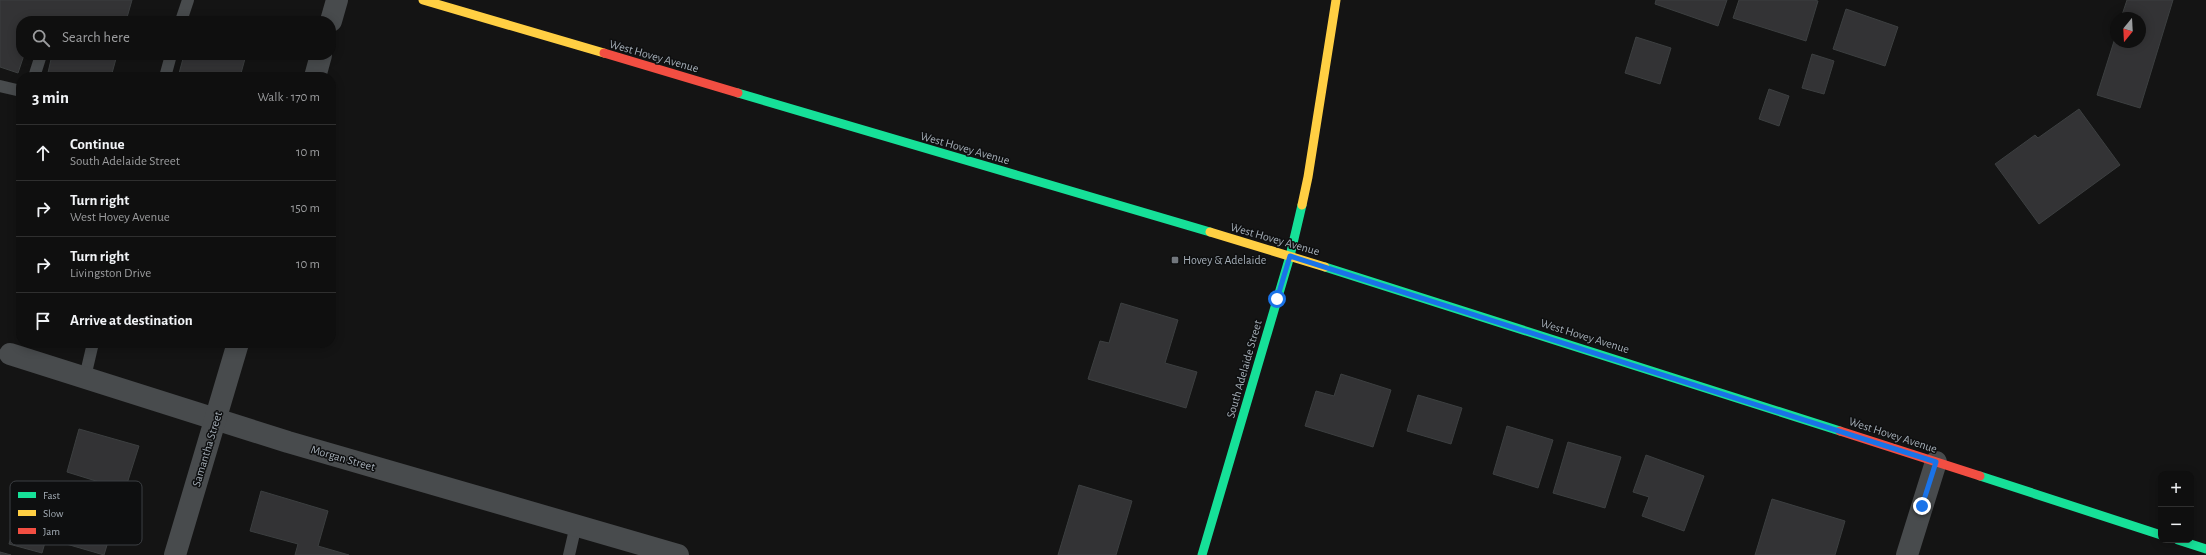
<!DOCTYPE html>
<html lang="en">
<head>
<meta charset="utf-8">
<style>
  :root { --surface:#0f0f0f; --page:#1d1d1d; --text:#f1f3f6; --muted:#9b9c9e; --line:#2f2f2f }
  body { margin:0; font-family:"Alegreya Sans",sans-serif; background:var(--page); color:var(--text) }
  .controls { position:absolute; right:12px; bottom:12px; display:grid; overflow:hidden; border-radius:8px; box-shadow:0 2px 10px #0003 }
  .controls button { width:36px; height:36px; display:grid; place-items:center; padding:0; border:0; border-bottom:1px solid var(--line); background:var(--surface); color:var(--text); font:20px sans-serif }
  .compass { position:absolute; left:2110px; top:12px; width:36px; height:36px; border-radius:50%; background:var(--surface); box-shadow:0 2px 10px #0003; rotate:198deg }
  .stop { position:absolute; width:12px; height:12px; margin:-9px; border:3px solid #1a73e8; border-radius:50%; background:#fff }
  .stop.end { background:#1a73e8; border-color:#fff; box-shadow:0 1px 4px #0008 }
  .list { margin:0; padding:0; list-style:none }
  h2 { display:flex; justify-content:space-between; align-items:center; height:52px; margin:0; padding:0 16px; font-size:17px }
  h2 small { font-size:13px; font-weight:400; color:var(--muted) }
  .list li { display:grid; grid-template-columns:26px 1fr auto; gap:12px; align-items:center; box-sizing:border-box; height:56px; padding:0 16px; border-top:1px solid var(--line) }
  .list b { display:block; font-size:15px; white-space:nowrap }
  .list p { margin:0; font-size:13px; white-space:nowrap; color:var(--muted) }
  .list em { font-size:13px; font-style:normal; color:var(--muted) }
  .icon { flex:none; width:22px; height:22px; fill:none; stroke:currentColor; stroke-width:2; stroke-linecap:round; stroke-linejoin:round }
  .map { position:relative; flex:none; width:2206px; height:555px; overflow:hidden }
  .search { position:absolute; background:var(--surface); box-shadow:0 2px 10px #0003; left:16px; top:16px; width:320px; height:44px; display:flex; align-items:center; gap:10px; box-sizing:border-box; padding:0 14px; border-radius:16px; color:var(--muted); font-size:15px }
  .panel { position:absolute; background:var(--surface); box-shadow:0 2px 10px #0003; left:16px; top:72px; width:320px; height:276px; border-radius:16px }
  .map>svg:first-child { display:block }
  .building { fill:#333335; stroke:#3c3f40 }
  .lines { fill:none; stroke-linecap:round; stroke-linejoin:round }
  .lane { stroke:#484b4d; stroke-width:12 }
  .street { stroke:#484b4d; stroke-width:22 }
  .fast { stroke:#16e098; stroke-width:9 }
  .slow { stroke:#ffcf43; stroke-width:9 }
  .jam { stroke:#f24e42; stroke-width:9 }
  .route { stroke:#1a73e8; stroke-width:5 }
  .poi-dot { fill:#72777d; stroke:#0e0f10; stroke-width:1.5 }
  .labels { text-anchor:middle; stroke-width:3; stroke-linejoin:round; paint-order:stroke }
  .street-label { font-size:12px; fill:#a4adb6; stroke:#0e0f10 }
  .poi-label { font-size:12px; fill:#a4adb6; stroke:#0e0f10; text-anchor:start }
  .key { fill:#0e0f10; stroke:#3b3e42; stroke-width:1 }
  .key-label { font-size:11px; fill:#a4adb6 }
</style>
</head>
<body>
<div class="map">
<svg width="2206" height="555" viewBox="0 0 2206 555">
  <rect width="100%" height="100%" fill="#141414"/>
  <!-- building -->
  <g class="building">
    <path d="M0 0H132L126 21H21V55H24L18 73 0 67Z"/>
    <path d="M1656 0H1727L1718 26 1655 4Z"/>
    <path d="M1739 0H1814L1818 1 1806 41 1733 18Z"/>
    <path d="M2127 0H2173L2140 108 2097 95 2116 35V42H2140V18H2121Z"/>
    <path d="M1846 9 1898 27 1885 66 1833 49Z"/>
    <path d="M1636 37 1671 48 1660 84 1625 73Z"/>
    <path d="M1812 54 1834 61 1824 94 1802 88Z"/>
    <path d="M52 55H117L111 77H47Z"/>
    <path d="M184 55H246L240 77H178Z"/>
    <path d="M1769 89 1789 96 1779 126 1759 119Z"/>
    <path d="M2079 109 2120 165 2039 224 1995 164 2035 135 2038 138Z"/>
    <path d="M1121 303 1178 320 1165 363 1197 372 1186 408 1088 379 1100 341 1109 343Z"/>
    <path d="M1341 374 1391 390 1373 447 1305 426 1316 391 1334 396Z"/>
    <path d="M1418 395 1462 408 1451 444 1407 431Z"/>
    <path d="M1507 426 1553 440 1538 488 1493 474Z"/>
    <path d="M79 429 139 446 125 490 67 472Z"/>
    <path d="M1568 442 1621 457 1605 508 1553 493Z"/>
    <path d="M1646 455 1704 476 1684 531 1642 516 1649 497 1633 492Z"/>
    <path d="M1079 485 1132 501 1116 555H1058Z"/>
    <path d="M261 491 328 511 318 546 349 555H295L298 544 250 531Z"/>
    <path d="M60 497 116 515 104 555 56 541 61 529 52 526Z"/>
    <path d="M1772 499 1845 521 1835 555H1755Z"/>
    <path d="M15 522 48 532 42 553 9 544Z"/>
    <path d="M0 552 11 555H0Z"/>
  </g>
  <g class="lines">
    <!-- lane -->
    <g class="lane">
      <path d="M181 21 188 0"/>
      <path d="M34 77 41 55"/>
      <path d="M165 77 171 55"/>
      <path d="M0 86 21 91"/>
      <path d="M85 377 93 343"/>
      <path d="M569 555 576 525"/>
    </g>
    <!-- street -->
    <g class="street">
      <path d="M331 21 337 0"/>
      <path d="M315 77 321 55"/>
      <path d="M10 354 288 442 678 555"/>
      <path d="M175 555 238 343"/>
      <path d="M1907 555 1936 462"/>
    </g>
    <!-- fast -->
    <g class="fast">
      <path d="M738 93 1210 232"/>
      <path d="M1325 267 1840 431"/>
      <path d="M1980 476 2161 535"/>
      <path d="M2178 540 2206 549"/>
      <path d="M1202 555 1290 256 1302 205"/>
    </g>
    <!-- slow -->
    <g class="slow">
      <path d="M423 0 604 53"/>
      <path d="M1302 205 1308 177 1336 0"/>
      <path d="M1210 232 1325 267"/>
    </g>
    <!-- jam -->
    <g class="jam">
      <path d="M604 53 738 93"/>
      <path d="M1840 431 1980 476"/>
    </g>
  </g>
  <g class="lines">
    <!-- route -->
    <path class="route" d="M1277 299 1290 256 1936 462 1922 506"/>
  </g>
  <!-- markers -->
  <rect class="poi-dot" x="1171" y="256" width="8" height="8" rx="2"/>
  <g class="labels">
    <!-- street labels -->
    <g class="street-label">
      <text transform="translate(654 56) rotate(16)" y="4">West Hovey Avenue</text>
      <text transform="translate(965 148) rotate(16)" y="4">West Hovey Avenue</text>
      <text transform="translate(1275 239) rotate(16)" y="4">West Hovey Avenue</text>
      <text transform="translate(1585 336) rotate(17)" y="4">West Hovey Avenue</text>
      <text transform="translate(1244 369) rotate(-74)" y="4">South Adelaide Street</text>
      <text transform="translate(1893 435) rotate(18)" y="4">West Hovey Avenue</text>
      <text transform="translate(207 449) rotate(-73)" y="4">Samantha Street</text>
      <text transform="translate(343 458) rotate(16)" y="4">Morgan Street</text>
    </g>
    <!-- poi labels -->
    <g class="poi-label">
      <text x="1183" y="264">Hovey &amp; Adelaide</text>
    </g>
  </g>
  <!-- legend -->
  <rect x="10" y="481" width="132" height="64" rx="6" class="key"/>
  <rect x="18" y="492" width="18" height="6" fill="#16e098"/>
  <rect x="18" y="510" width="18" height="6" fill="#ffcf43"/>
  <rect x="18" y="528" width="18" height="6" fill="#f24e42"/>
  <g class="key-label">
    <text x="43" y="499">Fast</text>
    <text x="43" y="517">Slow</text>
    <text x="43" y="535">Jam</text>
  </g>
</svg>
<div class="controls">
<button>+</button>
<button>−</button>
</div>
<svg class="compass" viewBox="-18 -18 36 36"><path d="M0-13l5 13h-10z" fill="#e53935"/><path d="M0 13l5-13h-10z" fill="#9b9c9e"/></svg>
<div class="stop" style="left:1277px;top:299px"></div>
<div class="stop end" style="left:1922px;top:506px"></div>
<div class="search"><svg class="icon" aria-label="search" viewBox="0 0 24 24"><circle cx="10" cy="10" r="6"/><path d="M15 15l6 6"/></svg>Search here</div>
<section class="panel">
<h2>3 min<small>Walk · 170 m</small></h2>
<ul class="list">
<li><svg class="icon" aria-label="ahead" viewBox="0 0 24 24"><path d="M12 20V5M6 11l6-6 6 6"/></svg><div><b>Continue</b><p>South Adelaide Street</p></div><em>10 m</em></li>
<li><svg class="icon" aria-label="right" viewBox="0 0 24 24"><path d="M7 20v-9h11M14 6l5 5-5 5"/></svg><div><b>Turn right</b><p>West Hovey Avenue</p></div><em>150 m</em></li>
<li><svg class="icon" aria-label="right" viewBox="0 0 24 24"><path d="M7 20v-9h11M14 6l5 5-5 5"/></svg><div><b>Turn right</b><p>Livingston Drive</p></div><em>10 m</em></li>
<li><svg class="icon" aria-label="arrive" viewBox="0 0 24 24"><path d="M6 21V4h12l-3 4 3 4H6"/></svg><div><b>Arrive at destination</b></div></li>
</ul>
</section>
</div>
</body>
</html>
